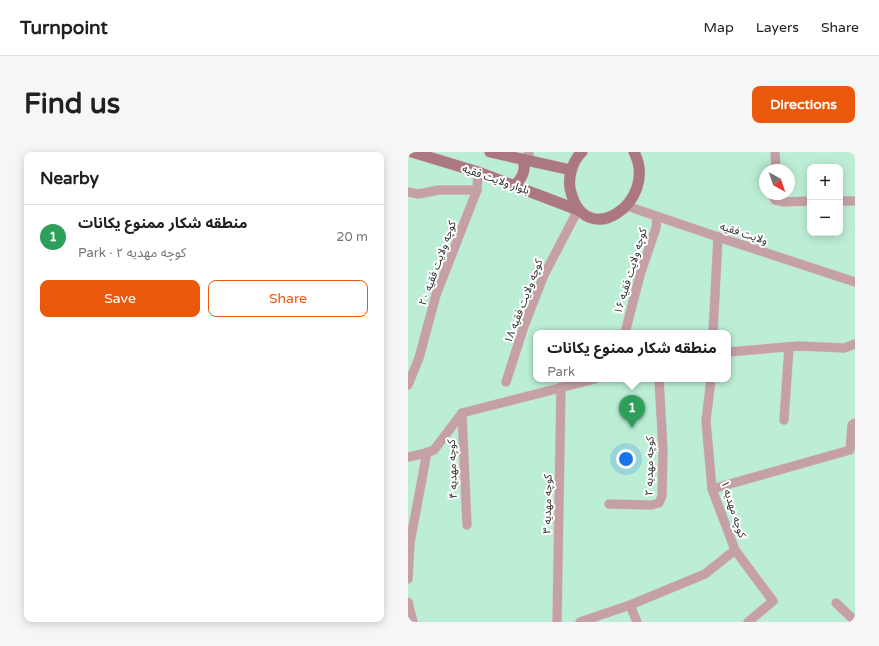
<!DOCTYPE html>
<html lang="en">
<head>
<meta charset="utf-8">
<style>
  :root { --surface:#fff; --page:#f6f6f6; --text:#202124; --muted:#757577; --line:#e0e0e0; --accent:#ea580c }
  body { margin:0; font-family:"Varela Round","Noto Sans Arabic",sans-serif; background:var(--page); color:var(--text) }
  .controls { position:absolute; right:12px; top:12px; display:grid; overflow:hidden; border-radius:8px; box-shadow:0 2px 10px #0003 }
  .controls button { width:36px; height:36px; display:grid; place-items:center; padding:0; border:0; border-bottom:1px solid var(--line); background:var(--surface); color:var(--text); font:20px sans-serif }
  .compass { position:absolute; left:351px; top:12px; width:36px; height:36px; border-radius:50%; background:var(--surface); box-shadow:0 2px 10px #0003; rotate:140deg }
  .you { position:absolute; left:218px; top:307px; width:14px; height:14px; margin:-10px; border:3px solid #fff; border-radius:50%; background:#1a73e8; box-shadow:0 0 0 6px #1a73e833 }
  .badge { display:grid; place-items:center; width:26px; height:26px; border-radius:50%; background:var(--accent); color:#fff; font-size:13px; font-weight:700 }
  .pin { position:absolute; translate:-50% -33px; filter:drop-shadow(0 1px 2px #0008) }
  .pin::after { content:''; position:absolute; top:21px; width:14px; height:12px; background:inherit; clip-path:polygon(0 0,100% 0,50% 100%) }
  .popup { position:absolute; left:125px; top:178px; width:198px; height:52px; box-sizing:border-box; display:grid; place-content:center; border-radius:8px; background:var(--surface); filter:drop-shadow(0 1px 3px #0005); font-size:13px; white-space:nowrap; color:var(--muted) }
  .popup b { font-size:15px; color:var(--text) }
  .popup::after { content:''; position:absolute; left:50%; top:100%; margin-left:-8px; border:8px solid transparent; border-top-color:var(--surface) }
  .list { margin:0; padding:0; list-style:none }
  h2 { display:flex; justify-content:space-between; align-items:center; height:52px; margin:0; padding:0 16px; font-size:17px }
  h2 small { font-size:13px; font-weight:400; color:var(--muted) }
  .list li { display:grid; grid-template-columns:26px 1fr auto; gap:12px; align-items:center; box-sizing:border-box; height:64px; padding:0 16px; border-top:1px solid var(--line) }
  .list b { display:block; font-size:15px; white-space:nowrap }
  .list p { margin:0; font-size:13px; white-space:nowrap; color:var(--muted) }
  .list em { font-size:13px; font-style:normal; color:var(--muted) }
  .actions { display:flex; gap:8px; padding:12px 16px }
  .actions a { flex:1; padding:9px 0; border:1px solid var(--accent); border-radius:8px; text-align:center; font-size:14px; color:var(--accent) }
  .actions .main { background:var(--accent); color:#fff }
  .map { position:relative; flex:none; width:447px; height:470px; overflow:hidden; border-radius:8px }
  header { display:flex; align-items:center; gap:24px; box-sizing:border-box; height:56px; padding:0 20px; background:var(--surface); border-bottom:1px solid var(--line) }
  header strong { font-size:19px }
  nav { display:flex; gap:22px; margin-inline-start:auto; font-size:14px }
  .intro { display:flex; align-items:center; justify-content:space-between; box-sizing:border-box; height:96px; padding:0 24px }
  h1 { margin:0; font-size:28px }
  .button { padding:10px 18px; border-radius:8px; background:var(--accent); color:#fff; font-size:14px; font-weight:700 }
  main { display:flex; gap:24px; padding:0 24px }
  aside { flex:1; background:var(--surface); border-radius:8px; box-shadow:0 2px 10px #0003 }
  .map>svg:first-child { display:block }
  .green { fill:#bceed5; fill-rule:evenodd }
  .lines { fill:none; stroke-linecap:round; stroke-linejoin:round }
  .minor-casing { stroke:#ccced3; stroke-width:10 }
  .secondary-casing { stroke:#ccced3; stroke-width:12 }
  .minor { stroke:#c5a0a5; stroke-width:9 }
  .secondary { stroke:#ac7880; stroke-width:11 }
  .labels { text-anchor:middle; stroke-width:4; stroke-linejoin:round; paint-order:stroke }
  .street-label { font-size:11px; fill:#2c2d2f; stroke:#fff }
</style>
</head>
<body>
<header>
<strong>Turnpoint</strong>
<nav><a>Map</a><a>Layers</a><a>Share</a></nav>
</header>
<div class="intro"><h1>Find us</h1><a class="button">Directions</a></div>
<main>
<aside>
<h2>Nearby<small></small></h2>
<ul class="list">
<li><span class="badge" style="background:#2e9e5b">1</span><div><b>منطقه شکار ممنوع یکانات</b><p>Park · کوچه مهدیه ۲</p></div><em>20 m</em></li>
</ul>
<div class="actions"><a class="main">Save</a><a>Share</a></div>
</aside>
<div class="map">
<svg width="447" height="470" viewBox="0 0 447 470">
  <rect width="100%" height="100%" fill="#eff1f7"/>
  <!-- green -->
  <path class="green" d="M0 0H447V470H0ZM402 15H432V81H402ZM357 18H381V42H357ZM128 181H320V227H128Z"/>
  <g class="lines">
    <!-- minor casing -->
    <g class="minor-casing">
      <g id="minor">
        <path d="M367 0 368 18"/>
        <path d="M121 9V0"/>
        <path d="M0 40 10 42 31 38H69"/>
        <path d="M364 42 367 48 376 50 402 49"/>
        <path d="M432 49H447"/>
        <path d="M219 54 310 85 447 130"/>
        <path d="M217 181 232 123 248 76 249 64"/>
        <path d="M305 181 310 85"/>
        <path d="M320 200 390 194 436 196 447 192"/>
        <path d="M303 227 298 269 304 337 327 398 365 449 340 470"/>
        <path d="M98 230 116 174 136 123 170 58"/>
        <path d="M0 233 11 206 28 143 69 38 70 20"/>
        <path d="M54 261 59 373"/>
        <path d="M376 268 381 195"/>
        <path d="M0 305 18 301 26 298 54 261 187 227"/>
        <path d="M304 337 442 298 444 273 447 271"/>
        <path d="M201 352 243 353 251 351 254 344 255 298 251 227"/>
        <path d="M0 427 2 391 19 300"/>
        <path d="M0 450 5 470"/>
        <path d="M428 451 447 469"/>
        <path d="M222 453 229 470"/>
        <path d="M149 470 153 235"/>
        <path d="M172 470 222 453 297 422 327 398"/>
      </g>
    </g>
    <!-- secondary casing -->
    <g class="secondary-casing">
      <g id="secondary">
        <path d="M4 0 70 20 170 58"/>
        <path d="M82 0 163 18"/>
        <path d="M174 0C165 8 160 24 162 36 175 102 252 50 226 0"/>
        <path d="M107 33C115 25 118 18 115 7"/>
      </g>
    </g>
    <!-- minor -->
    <use href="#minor" class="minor"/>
    <!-- secondary -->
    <use href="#secondary" class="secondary"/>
  </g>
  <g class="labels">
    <!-- street labels -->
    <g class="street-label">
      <text transform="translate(88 27) rotate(19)" y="4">بلوار ولایت فقیه</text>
      <text transform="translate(336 81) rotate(18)" y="4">ولایت فقیه</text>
      <text transform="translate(29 111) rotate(-70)" y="4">کوچه ولایت فقیه ۲۰</text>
      <text transform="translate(222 119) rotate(-73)" y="4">کوچه ولایت فقیه ۱۶</text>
      <text transform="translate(115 149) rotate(-69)" y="4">کوچه ولایت فقیه ۱۸</text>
      <text transform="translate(241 314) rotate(-89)" y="4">کوچه مهدیه ۲</text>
      <text transform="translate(44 317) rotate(-92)" y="4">کوچه مهدیه ۴</text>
      <text transform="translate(139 352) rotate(-89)" y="4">کوچه مهدیه ۳</text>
      <text transform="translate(326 357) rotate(72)" y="4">کوچه مهدیه ۱</text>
    </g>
  </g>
</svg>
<div class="controls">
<button>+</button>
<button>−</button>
</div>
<svg class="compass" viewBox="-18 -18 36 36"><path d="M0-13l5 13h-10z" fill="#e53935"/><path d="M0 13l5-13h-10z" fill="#757577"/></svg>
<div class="you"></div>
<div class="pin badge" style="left:224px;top:276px;background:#2e9e5b">1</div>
<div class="popup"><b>منطقه شکار ممنوع یکانات</b>Park</div>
</div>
</main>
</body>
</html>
